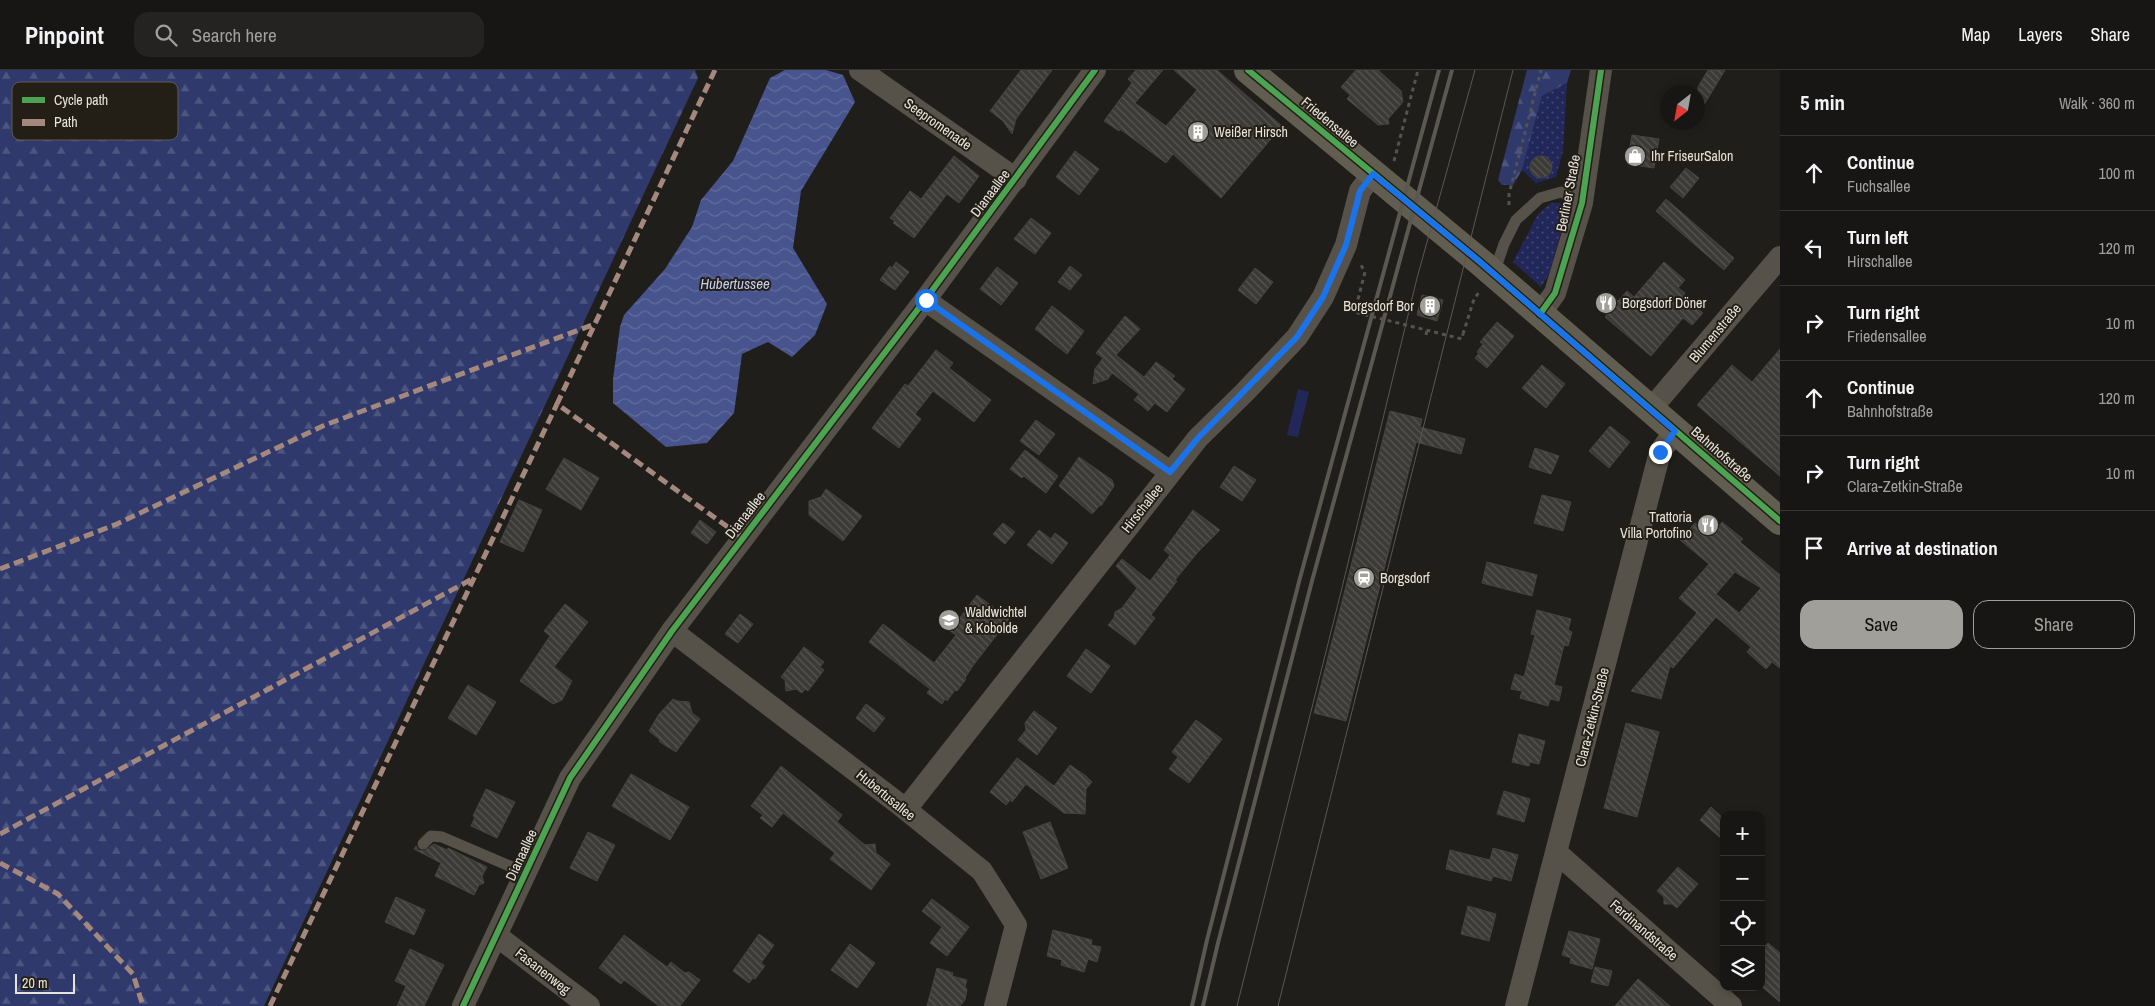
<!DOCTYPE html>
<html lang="en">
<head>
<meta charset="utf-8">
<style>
  :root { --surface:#181614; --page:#252322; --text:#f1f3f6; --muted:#9f9fa0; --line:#363534; --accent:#a19f99 }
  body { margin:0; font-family:"Archivo Narrow",sans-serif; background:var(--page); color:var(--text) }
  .controls { position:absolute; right:15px; bottom:15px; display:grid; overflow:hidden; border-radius:10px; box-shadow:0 2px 8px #0003 }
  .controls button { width:45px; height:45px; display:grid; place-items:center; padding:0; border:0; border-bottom:1px solid var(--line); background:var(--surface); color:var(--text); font:25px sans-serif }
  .compass { position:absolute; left:1660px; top:15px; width:45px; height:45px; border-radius:50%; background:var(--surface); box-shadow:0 2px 8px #0003; rotate:211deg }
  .scale { position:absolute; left:15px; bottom:12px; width:60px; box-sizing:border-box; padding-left:5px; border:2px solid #e7e4dd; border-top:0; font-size:14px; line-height:18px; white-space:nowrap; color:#e7e4dd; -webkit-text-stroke:4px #241f16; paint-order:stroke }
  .stop { position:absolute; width:15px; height:15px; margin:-11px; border:4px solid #1a73e8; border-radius:50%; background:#fff }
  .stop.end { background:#1a73e8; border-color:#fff; box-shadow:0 1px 5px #0008 }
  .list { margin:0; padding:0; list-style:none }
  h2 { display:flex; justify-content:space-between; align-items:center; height:65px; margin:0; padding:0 20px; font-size:21px }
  h2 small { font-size:16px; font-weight:400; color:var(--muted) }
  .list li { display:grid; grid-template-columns:32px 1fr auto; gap:15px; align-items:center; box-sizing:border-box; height:75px; padding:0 20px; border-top:1px solid var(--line) }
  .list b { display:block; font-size:19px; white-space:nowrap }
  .list p { margin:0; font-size:16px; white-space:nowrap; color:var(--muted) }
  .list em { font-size:16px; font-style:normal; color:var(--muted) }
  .actions { display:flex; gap:10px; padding:15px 20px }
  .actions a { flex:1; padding:11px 0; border:1px solid var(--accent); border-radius:15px; text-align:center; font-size:18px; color:var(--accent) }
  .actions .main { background:var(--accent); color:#111 }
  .icon { flex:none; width:28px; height:28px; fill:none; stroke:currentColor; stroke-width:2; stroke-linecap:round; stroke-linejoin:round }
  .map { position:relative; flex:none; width:1780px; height:936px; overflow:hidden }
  header { display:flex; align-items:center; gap:30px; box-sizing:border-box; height:70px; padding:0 25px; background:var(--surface); border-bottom:1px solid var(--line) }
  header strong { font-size:24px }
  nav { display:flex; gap:28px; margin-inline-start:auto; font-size:18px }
  .search { width:350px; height:45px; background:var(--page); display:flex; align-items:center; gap:12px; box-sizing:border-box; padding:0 18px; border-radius:15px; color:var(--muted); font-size:19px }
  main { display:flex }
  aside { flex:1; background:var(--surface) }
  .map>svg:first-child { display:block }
  .grass { fill:url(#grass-dots) }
  .forest { fill:url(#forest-firs) }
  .garden { fill:#212859 }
  .water { fill:url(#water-waves) }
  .building { fill:url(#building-back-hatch); stroke:#464440; fill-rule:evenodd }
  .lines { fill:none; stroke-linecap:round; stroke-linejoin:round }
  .path { stroke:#56534c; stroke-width:3; stroke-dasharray:4 4; stroke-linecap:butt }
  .lane { stroke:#565249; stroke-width:11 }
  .street { stroke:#565249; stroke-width:22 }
  .secondary { stroke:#625d51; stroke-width:28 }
  .tram { stroke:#5b5751; stroke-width:1 }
  .rail { stroke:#5b5751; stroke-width:4 }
  .path-bridge { stroke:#56534c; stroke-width:3; stroke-dasharray:4 4; stroke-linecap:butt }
  .quiet { stroke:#a5887d; stroke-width:5; stroke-dasharray:10 5; stroke-linecap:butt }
  .cycleway-casing { stroke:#241f16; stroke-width:9 }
  .cycleway { stroke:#4ca352; stroke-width:6 }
  .route { stroke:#1a73e8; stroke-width:6 }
  .labels { text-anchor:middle; stroke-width:4; stroke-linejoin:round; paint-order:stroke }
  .street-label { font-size:14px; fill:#e7e4dd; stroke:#241f16 }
  .poi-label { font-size:14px; fill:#e7e4dd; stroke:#241f16; text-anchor:start }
  .water-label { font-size:15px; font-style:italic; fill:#c2cdf2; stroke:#241f16 }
  .key { fill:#241f16; stroke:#5e5a52; stroke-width:1 }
  .key-label { font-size:14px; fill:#e7e4dd }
</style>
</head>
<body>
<header>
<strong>Pinpoint</strong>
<div class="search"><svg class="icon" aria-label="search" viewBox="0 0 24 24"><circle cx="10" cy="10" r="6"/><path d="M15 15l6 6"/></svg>Search here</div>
<nav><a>Map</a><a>Layers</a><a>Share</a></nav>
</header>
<main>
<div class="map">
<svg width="1780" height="936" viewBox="0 0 1780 936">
  <defs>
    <pattern id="grass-dots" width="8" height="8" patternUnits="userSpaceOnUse" patternTransform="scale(1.25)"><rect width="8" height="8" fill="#212859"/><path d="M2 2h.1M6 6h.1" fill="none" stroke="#414770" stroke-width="1.8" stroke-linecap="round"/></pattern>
    <pattern id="forest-firs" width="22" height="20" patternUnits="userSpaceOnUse" patternTransform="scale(1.25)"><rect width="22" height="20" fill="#2f396c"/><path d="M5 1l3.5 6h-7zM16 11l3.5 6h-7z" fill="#4d5681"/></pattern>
    <pattern id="water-waves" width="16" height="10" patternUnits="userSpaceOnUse" patternTransform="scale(1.25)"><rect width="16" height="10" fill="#47548d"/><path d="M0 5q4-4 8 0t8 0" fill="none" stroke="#626c9d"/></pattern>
    <pattern id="building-back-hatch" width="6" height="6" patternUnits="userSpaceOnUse" patternTransform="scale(1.25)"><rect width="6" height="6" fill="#3c3a36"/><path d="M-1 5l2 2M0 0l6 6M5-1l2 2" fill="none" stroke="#585653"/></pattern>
  </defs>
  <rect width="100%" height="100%" fill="#201e1a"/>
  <!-- grass -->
  <g class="grass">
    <path d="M1567 13 1563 81 1556 107 1536 113 1522 100 1542 26Z"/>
    <path d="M1551 133H1560L1566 144 1549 204 1541 217 1513 192 1538 144Z"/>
  </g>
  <!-- forest -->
  <g class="forest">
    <path d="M0 0H695L698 8 264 936H0Z"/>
    <path d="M1527 0H1571L1567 13 1542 26 1522 100 1513 115H1502L1498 110Z"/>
  </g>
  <!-- garden -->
  <path class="garden" d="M1298 319 1309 322 1298 367 1287 365Z"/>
  <!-- water -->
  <path class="water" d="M785 0H826L843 5 855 32 801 121 793 178 827 234 815 265 792 287 768 272 742 284 734 343 707 373 666 377 613 333V309L620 257 624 245 665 199 692 157 701 130 733 91 770 8Z"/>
  <!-- building -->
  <g class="building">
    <path d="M1021 0H1052L1016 49 1012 64 1003 51 990 41Z"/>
    <path d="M1136 0H1163L1135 33 1166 56 1197 20 1174 0H1217L1282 56 1221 128 1173 84 1166 93 1120 59 1119 61 1104 51 1132 13 1128 9Z"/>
    <path d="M1356 0H1378L1401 21 1403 32 1388 49 1389 54 1378 55 1347 29 1350 25 1341 17Z"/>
    <path d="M1708 0H1725L1698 45V17Z"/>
    <path d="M1632 65 1659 69 1654 98 1627 94Z"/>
    <path d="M1075 81 1099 99 1079 125 1056 107Z"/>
    <path d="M954 86 979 106 959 133 947 124 914 168 893 153 895 151 890 148 910 121 921 129Z"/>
    <circle cx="1541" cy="97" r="11"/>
    <path d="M1686 98 1699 108 1683 128 1670 117Z"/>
    <path d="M1666 129 1734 188 1724 200 1656 141Z"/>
    <path d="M1031 148 1051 163 1035 184 1014 169Z"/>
    <path d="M896 192 909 202 895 220 880 210 890 196 892 198Z"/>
    <path d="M1664 192 1685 210 1678 218 1685 223 1683 226 1703 243 1692 255 1683 248 1651 286 1605 247 1607 245 1596 235 1607 222 1618 231 1627 221 1634 227Z"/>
    <path d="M1070 196 1082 205 1070 220 1058 212Z"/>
    <path d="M997 197 1018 213 1001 235 980 219Z"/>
    <path d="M1255 198 1273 212 1256 234 1238 220Z"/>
    <path d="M1422 225 1443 230 1437 251 1417 245Z"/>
    <path d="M1052 236 1084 261 1067 284 1035 259Z"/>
    <path d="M1125 246 1140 259 1116 285 1144 307 1156 292 1175 306 1172 309 1185 319 1167 342 1155 333 1148 341 1141 335 1134 330 1139 324 1112 303 1108 309 1093 314 1095 299 1103 288 1096 283Z"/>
    <path d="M1497 252 1514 266 1487 298 1475 288 1479 283 1477 282 1483 274 1480 272Z"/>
    <path d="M1780 279V406L1697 335 1732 295 1752 312Z"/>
    <path d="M936 280 953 293 949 298 991 330 974 352 933 321 915 344 921 349 899 378 872 358 905 314 908 316Z"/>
    <path d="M1542 295 1565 314 1546 338 1522 318Z"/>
    <path d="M1390 341 1422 349 1420 357 1465 369 1461 384 1416 372 1346 651 1314 643Z"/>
    <path d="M1036 350 1055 364 1039 385 1020 371Z"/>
    <path d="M1610 356 1630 372 1609 398 1589 381Z"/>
    <path d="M1535 378 1559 386 1551 404 1529 397Z"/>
    <path d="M1025 380 1058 406 1046 423 1024 406 1022 408 1010 399Z"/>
    <path d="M1079 387 1112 410 1114 416 1101 436 1100 435 1092 444 1059 416Z"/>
    <path d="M564 388 599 408 581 440 546 419Z"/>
    <path d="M1234 396 1256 410 1242 431 1220 417Z"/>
    <path d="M826 419 862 446 843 471 809 445V431L821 427Z"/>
    <path d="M1542 425 1571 432 1563 461 1534 453Z"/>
    <path d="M519 430 542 440 523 482 500 472Z"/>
    <path d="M1193 440 1220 460 1198 482 1175 510 1177 511 1151 545 1155 548 1135 575 1108 555 1114 548 1115 542 1122 538 1137 518 1116 496 1122 489 1150 511 1170 485 1164 480Z"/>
    <path d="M1711 447 1720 455 1722 452 1743 469 1740 472 1780 505V598L1772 592 1766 599 1747 582 1751 577 1716 547 1673 598 1670 596 1661 629 1631 621 1697 543 1679 528 1709 494 1680 470 1695 453 1698 455 1705 448ZM1735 502 1761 518 1739 543 1716 524Z"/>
    <path d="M700 450 716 462 707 474 691 463Z"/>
    <path d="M1003 453 1015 462 1005 474 993 464Z"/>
    <path d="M1039 460 1051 469 1055 463 1068 473 1052 494 1027 475Z"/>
    <path d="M1487 492 1537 505 1532 526 1482 513Z"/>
    <path d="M977 525 1009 549 972 597 965 608 966 609 957 621 955 620 947 631 945 629 942 634 927 623 930 619 869 572 883 554 934 593 956 565 950 561Z"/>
    <path d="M565 534 588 552 554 597 572 611 562 630 553 634 520 611 550 566 544 561Z"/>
    <path d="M1537 540 1571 549 1568 560 1572 562 1568 576 1564 575 1554 615 1562 617 1559 631 1550 629 1548 636 1520 628 1522 621 1511 619 1515 604 1524 607 1535 565 1531 564Z"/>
    <path d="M740 544 753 554 738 573 725 564Z"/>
    <path d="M804 577 824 592 820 597 824 600 808 621 805 619 802 623 796 619 786 621 785 610 781 607Z"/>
    <path d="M1086 579 1110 596 1091 623 1067 606Z"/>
    <path d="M468 615 496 632 476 665 448 648Z"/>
    <path d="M673 629 677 631 689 632 692 643 700 649 676 682 660 672 659 669 649 661 659 644Z"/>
    <path d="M866 634 885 648 874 662 856 648Z"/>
    <path d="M1034 641 1057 658 1037 685 1018 670 1026 660 1025 653Z"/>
    <path d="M1196 650 1222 669 1189 713 1169 699 1178 687 1172 682Z"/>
    <path d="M1626 653 1659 662 1637 747 1604 738Z"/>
    <path d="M1519 664 1545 671 1539 694 1530 692 1529 696 1512 692Z"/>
    <path d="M1017 688 1054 716 1070 695 1086 706 1092 712 1086 719 1085 744 1064 743 1026 714 1012 732 1011 729 1006 735 990 722Z"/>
    <path d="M781 696 842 745 837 752 865 775 875 774 876 783 890 794 871 820 830 789 835 783 783 743 772 757 760 748 763 745 751 736Z"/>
    <path d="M631 704 689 737 670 770 612 736Z"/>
    <path d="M486 719 515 732 497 768 471 756 475 747 473 746Z"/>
    <path d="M1504 721 1530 729 1524 752 1497 744Z"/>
    <path d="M1711 737 1724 749V771L1700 750Z"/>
    <path d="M1050 752 1068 798 1041 809 1023 762Z"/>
    <path d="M588 762 615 775 597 811 570 798Z"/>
    <path d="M434 774 447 780 448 778 487 797 482 806 484 813 479 815 474 825 435 806 441 793 414 779 416 776 418 780 424 781Z"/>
    <path d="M1493 778 1518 785 1511 811 1493 806 1491 811 1446 799 1450 780 1490 790Z"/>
    <path d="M1678 797 1698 814 1677 838 1672 834H1664V827L1657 821Z"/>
    <path d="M396 827 425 840 414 865 385 852Z"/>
    <path d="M932 829 969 857 947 886 930 873 942 857 922 841Z"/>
    <path d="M1468 836 1496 844 1489 871 1461 864Z"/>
    <path d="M1053 860 1092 870 1091 875 1101 877 1097 892 1088 889 1084 902 1061 895 1062 890 1047 886Z"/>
    <path d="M1569 861 1600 869 1592 899 1570 893 1571 888 1562 885Z"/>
    <path d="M759 864 774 875 761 893 765 896 755 909 753 908 749 913 733 901Z"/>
    <path d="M624 865 667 897 671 892 685 903 689 902 700 910 680 936H659L624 910 621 914 599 898Z"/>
    <path d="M1768 873 1780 883V932L1761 916V881Z"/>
    <path d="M850 874 875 893 857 918 831 900Z"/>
    <path d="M410 879 444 895 424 936H397L406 916 395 911Z"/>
    <path d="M1595 897 1612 901 1608 916 1591 912Z"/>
    <path d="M937 898 953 903 952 906 967 910 965 916 967 920 965 930 960 936H927Z"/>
    <path d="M1638 909 1670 936H1615Z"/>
  </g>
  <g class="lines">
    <!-- path -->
    <g class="path">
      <path d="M1394 91 1418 0"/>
      <path d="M1509 135V124L1541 0"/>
      <path d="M1356 237 1365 202 1361 195"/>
      <path d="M1463 264 1474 229 1480 221"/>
      <path d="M1426 265 1427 260"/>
    </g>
    <!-- lane -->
    <g class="lane">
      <path d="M1494 203 1504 174 1516 150 1540 128 1561 122 1582 133"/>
      <path d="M423 774 431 766 442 767 526 803"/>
    </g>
    <!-- street -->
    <g class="street">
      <path d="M860 0 1016 109"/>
      <path d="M925 230 1170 402"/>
      <path d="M1540 244 1555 223 1582 133 1601 0"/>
      <path d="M1650 340 1780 187"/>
      <path d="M672 561 899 734 982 801 1016 855 995 936"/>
      <path d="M906 739 1198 368 1244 323 1297 267 1323 227 1346 175 1360 121 1373 104"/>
      <path d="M1557 783 1731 936"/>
      <path d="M497 866 589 936"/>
      <path d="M463 936 570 708 672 561 925 230 1095 0"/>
      <path d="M1516 936 1660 382 1675 361"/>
    </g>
    <!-- secondary -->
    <path class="secondary" d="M1248 0 1479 191 1780 451"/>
    <!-- tram -->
    <g class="tram">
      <path d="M1237 936 1340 526 1417 208 1475 0"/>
      <path d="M1278 936 1513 0"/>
    </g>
    <!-- rail -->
    <g class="rail">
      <path d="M1192 936 1207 870 1300 508 1439 0"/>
      <path d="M1203 936 1218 873 1312 511 1452 0"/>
    </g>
    <!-- path-bridge -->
    <path class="path-bridge" d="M1356 237 1354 242 1462 269 1463 264"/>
    <!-- quiet -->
    <g class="quiet">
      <path d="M715 0 557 334 743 468"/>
      <path d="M0 499 117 454 325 355 595 254"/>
      <path d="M0 764 474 508"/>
      <path d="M0 793 58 824 133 904 143 936"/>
      <path d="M270 936 557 334"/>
    </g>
    <!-- cycleway casing -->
    <g class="cycleway-casing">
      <g id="cycleway">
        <path d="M1248 0 1479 191 1780 451"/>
        <path d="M1540 244 1555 223 1582 133 1601 0"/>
        <path d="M463 936 570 708 672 561 925 230 1095 0"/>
      </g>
    </g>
    <!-- cycleway -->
    <use href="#cycleway" class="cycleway"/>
  </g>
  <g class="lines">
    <!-- route -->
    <path class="route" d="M926 230 1170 402 1198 368 1297 267 1323 227 1346 175 1360 121 1373 104 1479 191 1675 361 1660 382"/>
  </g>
  <!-- icons -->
  <defs>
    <g id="building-disc" transform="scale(1.125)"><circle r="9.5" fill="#a19f99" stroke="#241f16"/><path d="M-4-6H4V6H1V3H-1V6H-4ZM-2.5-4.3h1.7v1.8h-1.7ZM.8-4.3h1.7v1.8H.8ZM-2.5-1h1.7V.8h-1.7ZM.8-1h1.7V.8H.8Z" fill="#fff"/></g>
    <g id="shop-disc" transform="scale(1.125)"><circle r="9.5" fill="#a19f99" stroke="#241f16"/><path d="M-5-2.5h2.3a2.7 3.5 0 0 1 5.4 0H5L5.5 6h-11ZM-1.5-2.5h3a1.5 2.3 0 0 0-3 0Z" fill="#fff"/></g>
    <g id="restaurant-disc" transform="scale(1.125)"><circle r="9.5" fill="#a19f99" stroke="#241f16"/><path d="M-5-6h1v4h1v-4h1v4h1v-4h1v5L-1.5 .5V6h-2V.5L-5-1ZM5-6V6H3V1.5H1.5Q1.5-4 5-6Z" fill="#fff"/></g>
    <g id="station-disc" transform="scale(1.125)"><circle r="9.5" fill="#a19f99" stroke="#241f16"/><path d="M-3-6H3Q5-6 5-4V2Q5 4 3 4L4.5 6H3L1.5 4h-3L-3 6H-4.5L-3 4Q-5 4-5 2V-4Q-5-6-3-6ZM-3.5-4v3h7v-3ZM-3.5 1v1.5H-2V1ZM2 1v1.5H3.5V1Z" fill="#fff"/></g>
    <g id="school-disc" transform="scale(1.125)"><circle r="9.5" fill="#a19f99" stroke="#241f16"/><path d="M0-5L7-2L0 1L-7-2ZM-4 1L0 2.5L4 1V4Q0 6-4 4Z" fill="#fff"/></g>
  </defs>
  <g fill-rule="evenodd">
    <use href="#building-disc" x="1198" y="62"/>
    <use href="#shop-disc" x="1635" y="86"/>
    <use href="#restaurant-disc" x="1606" y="233"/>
    <use href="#building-disc" x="1430" y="236"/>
    <use href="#restaurant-disc" x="1708" y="455"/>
    <use href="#station-disc" x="1364" y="508"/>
    <use href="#school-disc" x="949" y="550"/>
  </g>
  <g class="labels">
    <!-- street labels -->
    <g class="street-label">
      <text transform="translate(1330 52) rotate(40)" y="5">Friedensallee</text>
      <text transform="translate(938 54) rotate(35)" y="5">Seepromenade</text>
      <text transform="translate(990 123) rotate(-53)" y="5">Dianaallee</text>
      <text transform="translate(1568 123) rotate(-79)" y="5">Berliner Straße</text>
      <text transform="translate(1715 263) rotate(-50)" y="5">Blumenstraße</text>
      <text transform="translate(1722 384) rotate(41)" y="5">Bahnhofstraße</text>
      <text transform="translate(1142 438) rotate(-52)" y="5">Hirschallee</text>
      <text transform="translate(745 445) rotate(-52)" y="5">Dianaallee</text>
      <text transform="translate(1592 647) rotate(-76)" y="5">Clara-Zetkin-Straße</text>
      <text transform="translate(886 725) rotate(39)" y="5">Hubertusallee</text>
      <text transform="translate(521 785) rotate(-65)" y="5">Dianaallee</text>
      <text transform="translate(1644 860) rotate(41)" y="5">Ferdinandstraße</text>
      <text transform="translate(543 901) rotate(38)" y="5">Fasanenweg</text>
    </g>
    <!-- poi labels -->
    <g class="poi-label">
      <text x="1214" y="67">Weißer Hirsch</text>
      <text x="1651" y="91">Ihr FriseurSalon</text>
      <text x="1622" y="238">Borgsdorf Döner</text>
      <text x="1414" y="241" text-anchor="end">Borgsdorf Bor</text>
      <text x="1692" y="452" text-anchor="end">Trattoria<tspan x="1692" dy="16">Villa Portofino</tspan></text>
      <text x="1380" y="513">Borgsdorf</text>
      <text x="965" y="547">Waldwichtel<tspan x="965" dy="16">&amp; Kobolde</tspan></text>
    </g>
    <!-- water labels -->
    <g class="water-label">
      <text x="735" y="219">Hubertussee</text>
    </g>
  </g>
  <!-- legend -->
  <rect x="12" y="12" width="166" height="58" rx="8" class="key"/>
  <rect x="22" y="27" width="23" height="6" fill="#4ca352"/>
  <rect x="22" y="49" width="23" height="7" fill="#a5887d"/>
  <g class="key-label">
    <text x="54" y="35">Cycle path</text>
    <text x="54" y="57">Path</text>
  </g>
</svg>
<div class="controls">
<button>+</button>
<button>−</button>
<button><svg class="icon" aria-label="locate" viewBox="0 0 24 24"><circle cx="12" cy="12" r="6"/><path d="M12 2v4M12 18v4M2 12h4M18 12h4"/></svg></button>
<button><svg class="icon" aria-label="layers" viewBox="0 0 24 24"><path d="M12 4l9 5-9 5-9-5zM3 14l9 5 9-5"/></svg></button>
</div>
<svg class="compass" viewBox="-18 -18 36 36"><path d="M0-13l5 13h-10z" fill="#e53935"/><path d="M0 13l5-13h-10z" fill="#9f9fa0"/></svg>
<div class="scale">20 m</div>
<div class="stop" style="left:926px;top:230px"></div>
<div class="stop end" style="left:1660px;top:382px"></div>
</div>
<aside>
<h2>5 min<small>Walk · 360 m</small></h2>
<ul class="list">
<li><svg class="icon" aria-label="ahead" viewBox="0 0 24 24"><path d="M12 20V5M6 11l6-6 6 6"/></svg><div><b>Continue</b><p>Fuchsallee</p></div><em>100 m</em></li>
<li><svg class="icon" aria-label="left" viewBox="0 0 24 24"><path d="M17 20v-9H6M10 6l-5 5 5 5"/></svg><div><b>Turn left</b><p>Hirschallee</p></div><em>120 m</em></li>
<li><svg class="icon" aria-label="right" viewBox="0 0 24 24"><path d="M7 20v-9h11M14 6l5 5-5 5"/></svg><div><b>Turn right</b><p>Friedensallee</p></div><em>10 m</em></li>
<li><svg class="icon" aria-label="ahead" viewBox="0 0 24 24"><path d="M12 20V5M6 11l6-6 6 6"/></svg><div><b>Continue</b><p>Bahnhofstraße</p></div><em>120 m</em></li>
<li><svg class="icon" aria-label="right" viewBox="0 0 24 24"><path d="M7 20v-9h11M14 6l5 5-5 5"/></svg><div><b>Turn right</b><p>Clara-Zetkin-Straße</p></div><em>10 m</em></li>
<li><svg class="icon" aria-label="arrive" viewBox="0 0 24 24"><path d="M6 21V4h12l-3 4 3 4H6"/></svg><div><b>Arrive at destination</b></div></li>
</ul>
<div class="actions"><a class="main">Save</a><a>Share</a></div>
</aside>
</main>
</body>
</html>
